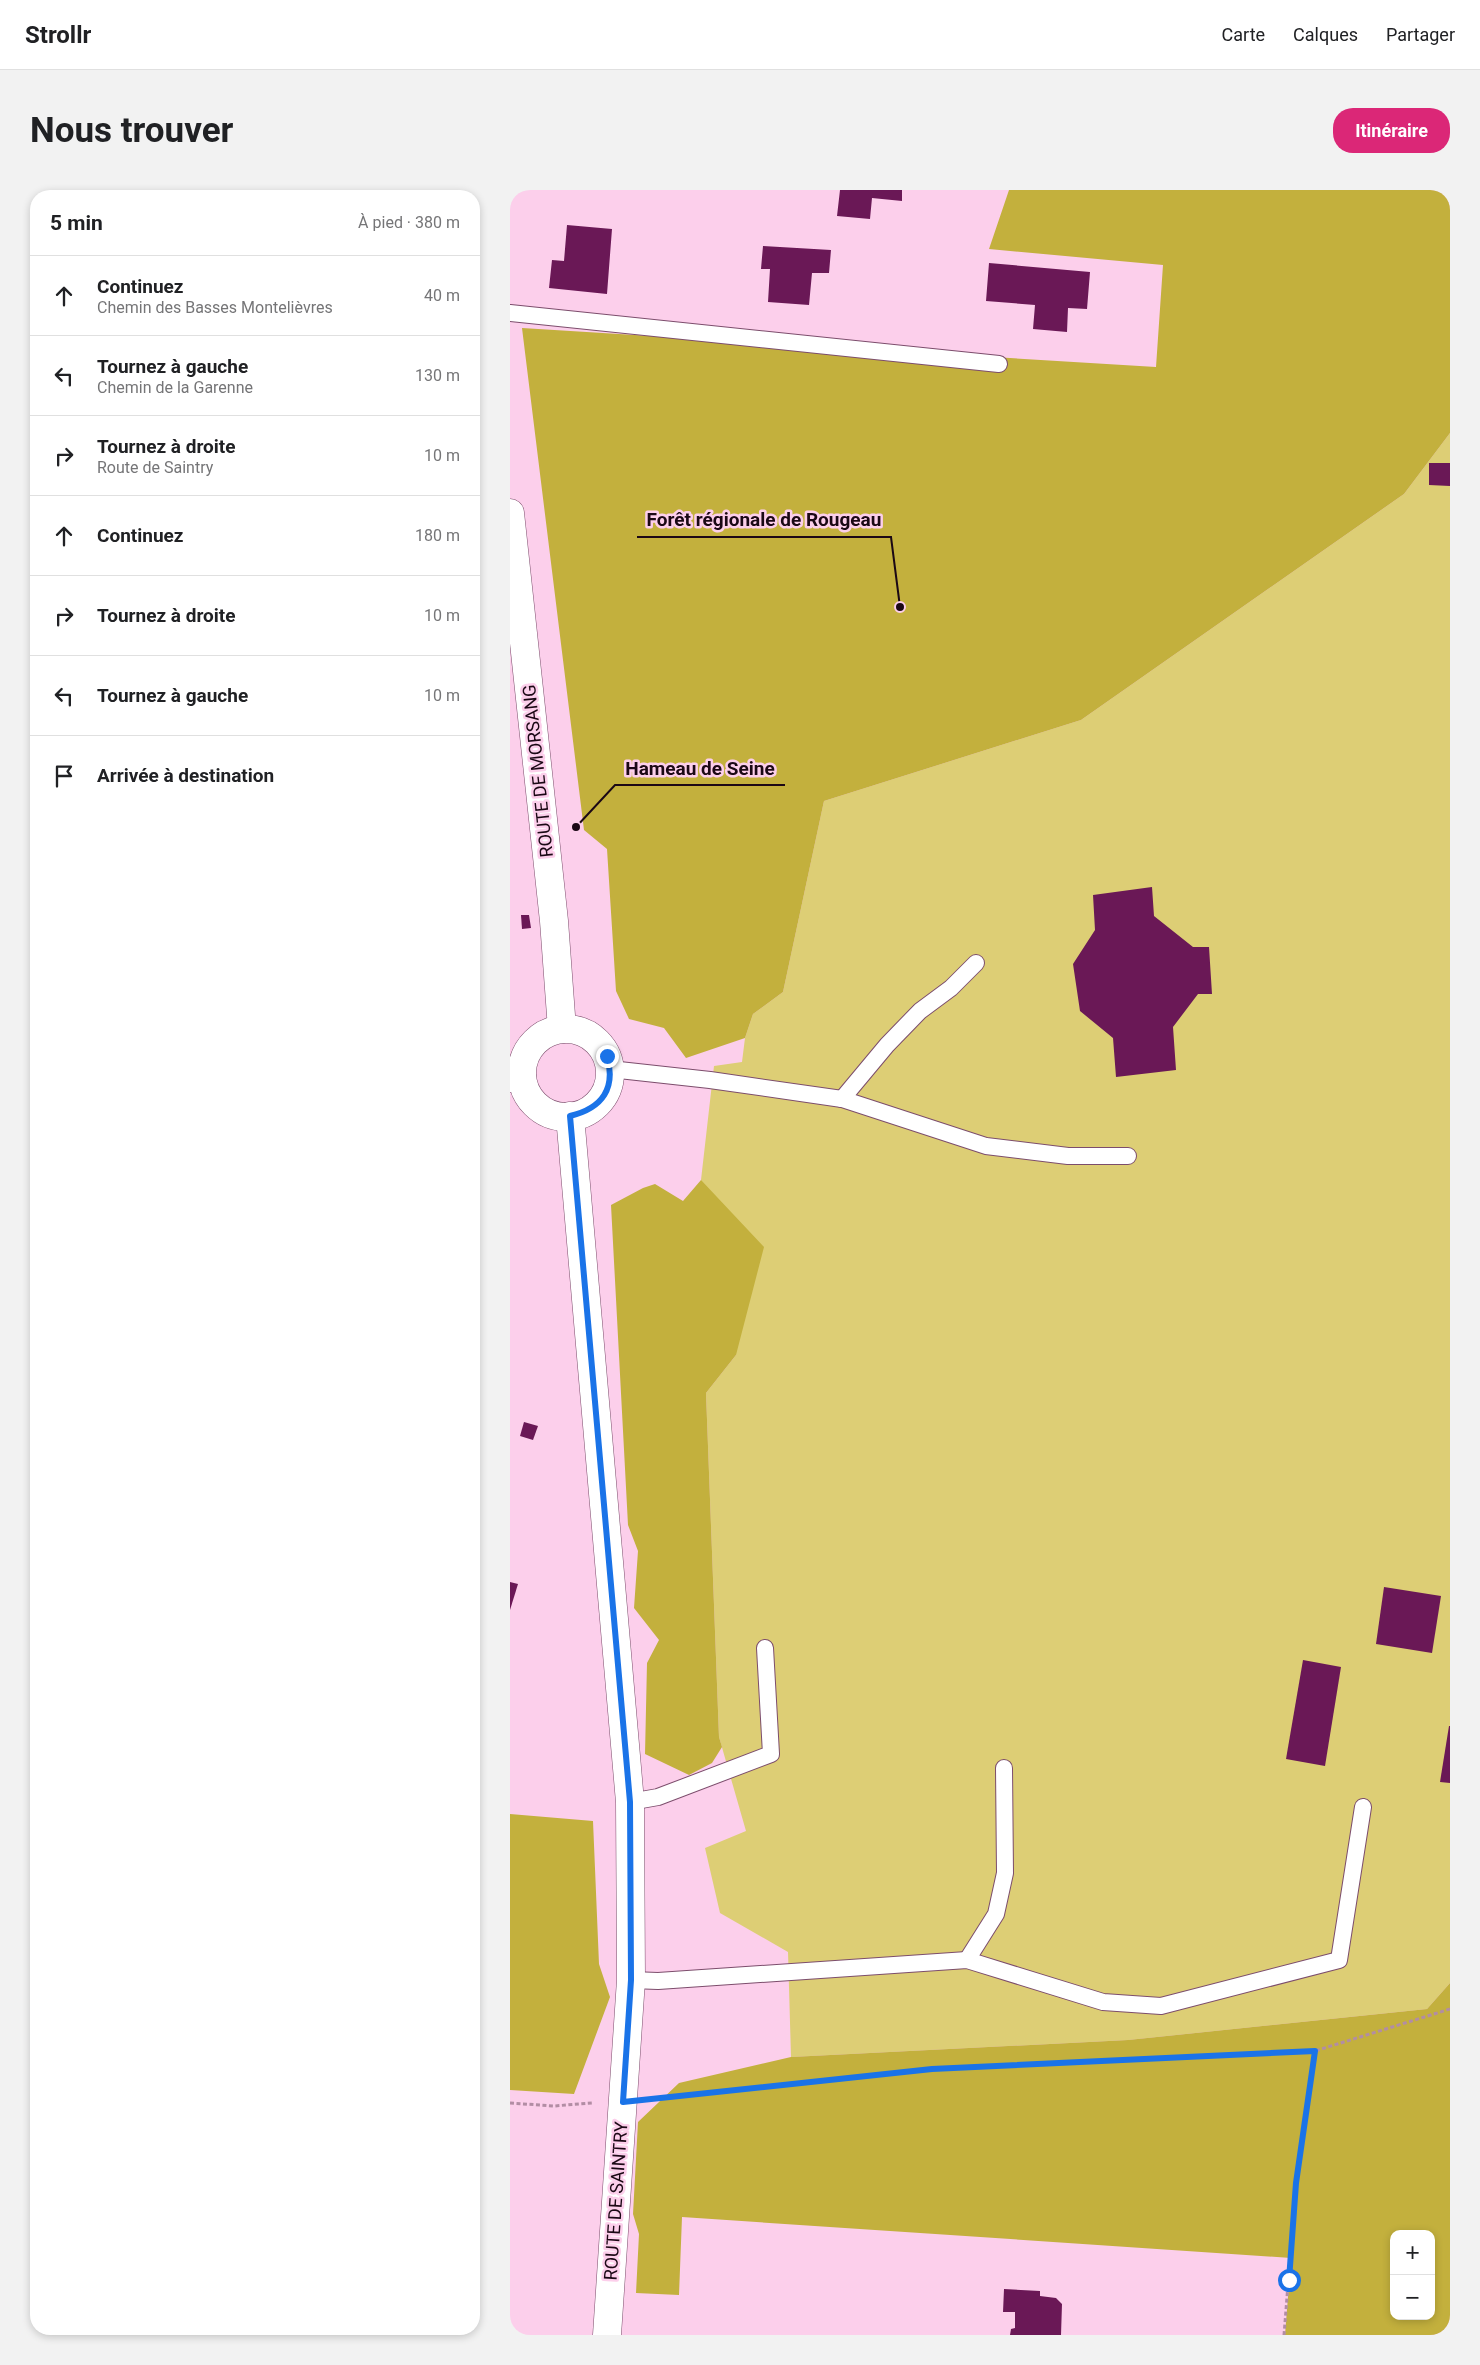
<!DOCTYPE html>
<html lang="fr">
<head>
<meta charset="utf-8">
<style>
  :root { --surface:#fff; --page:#f2f2f2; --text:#202124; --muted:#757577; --line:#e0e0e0; --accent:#db2777 }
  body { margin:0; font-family:Roboto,sans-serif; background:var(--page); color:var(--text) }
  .controls { position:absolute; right:15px; bottom:15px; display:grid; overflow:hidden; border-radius:10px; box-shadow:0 2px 8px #0003 }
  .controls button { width:45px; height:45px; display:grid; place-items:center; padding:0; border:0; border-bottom:1px solid var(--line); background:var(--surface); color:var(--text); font:25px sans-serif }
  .stop { position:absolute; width:15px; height:15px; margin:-11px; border:4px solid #1a73e8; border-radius:50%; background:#fff }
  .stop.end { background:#1a73e8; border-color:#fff; box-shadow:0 1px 5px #0008 }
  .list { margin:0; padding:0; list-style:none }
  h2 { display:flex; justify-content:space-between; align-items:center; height:65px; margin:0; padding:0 20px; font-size:21px }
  h2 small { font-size:16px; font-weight:400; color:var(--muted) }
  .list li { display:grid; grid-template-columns:32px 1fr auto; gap:15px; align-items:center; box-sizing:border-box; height:80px; padding:0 20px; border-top:1px solid var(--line) }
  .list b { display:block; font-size:19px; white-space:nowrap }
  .list p { margin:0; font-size:16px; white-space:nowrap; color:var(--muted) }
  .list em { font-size:16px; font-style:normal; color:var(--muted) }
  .icon { flex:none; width:28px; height:28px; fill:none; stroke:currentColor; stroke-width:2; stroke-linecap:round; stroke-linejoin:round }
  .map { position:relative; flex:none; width:940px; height:2145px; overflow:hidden; border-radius:20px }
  header { display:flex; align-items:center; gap:30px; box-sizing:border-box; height:70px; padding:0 25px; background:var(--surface); border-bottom:1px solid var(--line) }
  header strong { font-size:24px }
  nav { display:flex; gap:28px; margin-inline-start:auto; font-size:18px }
  .intro { display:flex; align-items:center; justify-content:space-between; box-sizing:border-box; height:120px; padding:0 30px }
  h1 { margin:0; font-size:35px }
  .button { padding:12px 22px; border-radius:20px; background:var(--accent); color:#fff; font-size:18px; font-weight:700 }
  main { display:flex; gap:30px; padding:0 30px }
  aside { flex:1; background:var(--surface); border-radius:20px; box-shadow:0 2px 8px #0003 }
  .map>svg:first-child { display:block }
  .green { fill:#ddce75 }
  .forest { fill:#c3b03d; fill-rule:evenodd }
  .building { fill:#6a1856 }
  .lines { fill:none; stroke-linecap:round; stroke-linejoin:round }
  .service-casing { stroke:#7c4d6c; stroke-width:18 }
  .minor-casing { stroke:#7c4d6c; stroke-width:29 }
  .tertiary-casing { stroke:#7c4d6c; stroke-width:29 }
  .path { stroke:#b28da4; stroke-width:3; stroke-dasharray:4 2.5; stroke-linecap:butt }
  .service { stroke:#fff; stroke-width:16 }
  .minor { stroke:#fff; stroke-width:28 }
  .tertiary { stroke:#fff; stroke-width:28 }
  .route { stroke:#1a73e8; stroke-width:6 }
  .labels { text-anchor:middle; stroke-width:5; stroke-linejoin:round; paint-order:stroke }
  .street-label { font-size:18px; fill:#1b0815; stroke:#fccfeb }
  .leader { fill:none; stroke:#1b0815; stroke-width:2 }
  .callout-dot { fill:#1b0815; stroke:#fccfeb; stroke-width:2 }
  .callout-label { font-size:19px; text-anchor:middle; font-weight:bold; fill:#1b0815; stroke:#fccfeb; stroke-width:5; stroke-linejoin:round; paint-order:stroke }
</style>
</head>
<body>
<header>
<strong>Strollr</strong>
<nav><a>Carte</a><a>Calques</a><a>Partager</a></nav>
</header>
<div class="intro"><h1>Nous trouver</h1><a class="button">Itinéraire</a></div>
<main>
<aside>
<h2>5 min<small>À pied · 380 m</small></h2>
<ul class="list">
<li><svg class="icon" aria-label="ahead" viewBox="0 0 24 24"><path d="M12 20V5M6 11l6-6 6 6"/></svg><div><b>Continuez</b><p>Chemin des Basses Montelièvres</p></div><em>40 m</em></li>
<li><svg class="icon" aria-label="left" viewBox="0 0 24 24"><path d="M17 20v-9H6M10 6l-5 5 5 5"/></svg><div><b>Tournez à gauche</b><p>Chemin de la Garenne</p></div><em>130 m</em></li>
<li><svg class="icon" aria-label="right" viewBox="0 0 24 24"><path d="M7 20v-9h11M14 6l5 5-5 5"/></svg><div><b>Tournez à droite</b><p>Route de Saintry</p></div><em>10 m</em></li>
<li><svg class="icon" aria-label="ahead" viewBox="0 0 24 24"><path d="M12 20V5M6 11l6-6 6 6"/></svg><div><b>Continuez</b></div><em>180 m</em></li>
<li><svg class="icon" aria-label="right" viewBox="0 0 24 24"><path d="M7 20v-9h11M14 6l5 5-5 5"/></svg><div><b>Tournez à droite</b></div><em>10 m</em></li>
<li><svg class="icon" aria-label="left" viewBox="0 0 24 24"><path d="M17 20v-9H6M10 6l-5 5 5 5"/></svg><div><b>Tournez à gauche</b></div><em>10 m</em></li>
<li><svg class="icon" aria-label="arrive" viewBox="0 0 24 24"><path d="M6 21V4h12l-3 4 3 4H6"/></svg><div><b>Arrivée à destination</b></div></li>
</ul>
</aside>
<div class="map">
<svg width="940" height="2145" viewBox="0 0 940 2145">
  <rect width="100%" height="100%" fill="#fccfeb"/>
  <!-- green -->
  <path class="green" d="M940 243V1793L917 1819 618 1850 281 1867 278 1762 210 1723 195 1658 236 1641 209 1547 196 1203 226 1165 191 990 204 876 232 872 235 848 243 824 273 802 314 611 571 530 894 304Z"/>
  <!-- forest -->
  <g class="forest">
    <path d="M499 0H940V243L894 304 571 530 314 611 273 802 243 824 235 848 176 868 154 838 119 829 106 801 97 659 74 640 12 138 646 177 653 75 479 59Z"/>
    <path d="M191 990 254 1057 226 1165 196 1203 209 1547 212 1557 202 1573 179 1585 135 1564 137 1473 149 1450 124 1418 128 1361 118 1335 101 1015 133 998 145 994 173 1011Z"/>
    <path d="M0 1624 83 1631 89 1774 100 1807 64 1904 0 1900Z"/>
    <path d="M940 1793V2145H775L781 2068 172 2027 169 2105 126 2103 129 2044 123 2024 128 1932 169 1893 281 1867 618 1850 917 1819ZM884 2044H921V2126H884Z"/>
  </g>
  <!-- building -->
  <g class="building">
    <path d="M330 0H392V11L362 8 360 29 327 26Z"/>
    <path d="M57 35 102 39 97 104 39 98 42 70 54 71Z"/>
    <path d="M253 56 321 60 319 83H302L299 115 258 112 260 79H251Z"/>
    <path d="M479 73 580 82 577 119 558 118 557 142 523 139 525 115 476 111Z"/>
    <path d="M919 273H940V296L919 295Z"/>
    <path d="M642 697 644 726 683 757H699L702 804H688L663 837 666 880 606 887 603 848 570 821 563 774 585 740 583 705Z"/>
    <path d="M11 725H19L21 738 12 739Z"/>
    <path d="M14 1232 28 1236 23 1250 10 1246Z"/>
    <path d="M0 1392 8 1394 0 1420Z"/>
    <path d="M874 1397 931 1406 922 1463 866 1454Z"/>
    <path d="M793 1470 831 1477 815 1576 776 1569Z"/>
    <path d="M939 1536H940V1593L930 1592Z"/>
    <path d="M494 2099 530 2101V2106L546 2108 552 2114 551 2145H500L501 2139 505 2138V2122H493Z"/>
  </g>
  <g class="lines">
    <!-- service casing -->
    <g class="service-casing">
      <g id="service">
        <path d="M0 123 489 174"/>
        <path d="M100 879 200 890 332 909 476 956 558 966H618"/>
        <path d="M332 909 377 855 410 821 441 798 466 773"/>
        <path d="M120 1612 148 1607 261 1564 255 1458"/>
        <path d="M457 1770 486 1724 495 1683 494 1578"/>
        <path d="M121 1790 148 1791 457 1770 593 1812 651 1816 829 1770 853 1617"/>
      </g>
    </g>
    <!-- minor casing -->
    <g class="minor-casing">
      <path id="minor" d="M0 888 12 887"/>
    </g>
    <!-- tertiary casing -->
    <g class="tertiary-casing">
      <g id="tertiary">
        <path d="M0 323 44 731 52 839"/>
        <circle cx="56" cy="883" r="44"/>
        <path d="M60 926 120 1612 121 1790 97 2145"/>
      </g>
    </g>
    <!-- path -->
    <g class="path">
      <path d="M145 1909 422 1879 805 1861 940 1819"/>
      <path d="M0 1913 44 1916 82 1913"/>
      <path d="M774 2145 786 1993 805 1861"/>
    </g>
    <!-- service -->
    <use href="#service" class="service"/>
    <!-- minor -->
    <use href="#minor" class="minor"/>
    <!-- tertiary -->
    <use href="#tertiary" class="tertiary"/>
  </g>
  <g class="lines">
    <!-- route -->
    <path class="route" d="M97 866C106 898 93 918 60 926L120 1612 121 1790 113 1912 422 1879 805 1861 786 1993 779 2090"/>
  </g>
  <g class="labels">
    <!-- street labels -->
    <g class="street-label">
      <text transform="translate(28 581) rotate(-96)" y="6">ROUTE DE MORSANG</text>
      <text transform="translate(106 2011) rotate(-86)" y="6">ROUTE DE SAINTRY</text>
    </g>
  </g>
  <!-- callouts -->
  <path class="leader" d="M390 417L381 347H127M66 637L105 595H275"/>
  <g class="callout-dot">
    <circle cx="390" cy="417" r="5"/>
    <circle cx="66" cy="637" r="5"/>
  </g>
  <g class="callout-label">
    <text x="254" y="336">Forêt régionale de Rougeau</text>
    <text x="190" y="585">Hameau de Seine</text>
  </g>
</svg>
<div class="controls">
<button>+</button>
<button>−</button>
</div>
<div class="stop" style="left:779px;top:2090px"></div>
<div class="stop end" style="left:97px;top:866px"></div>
</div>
</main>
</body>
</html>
